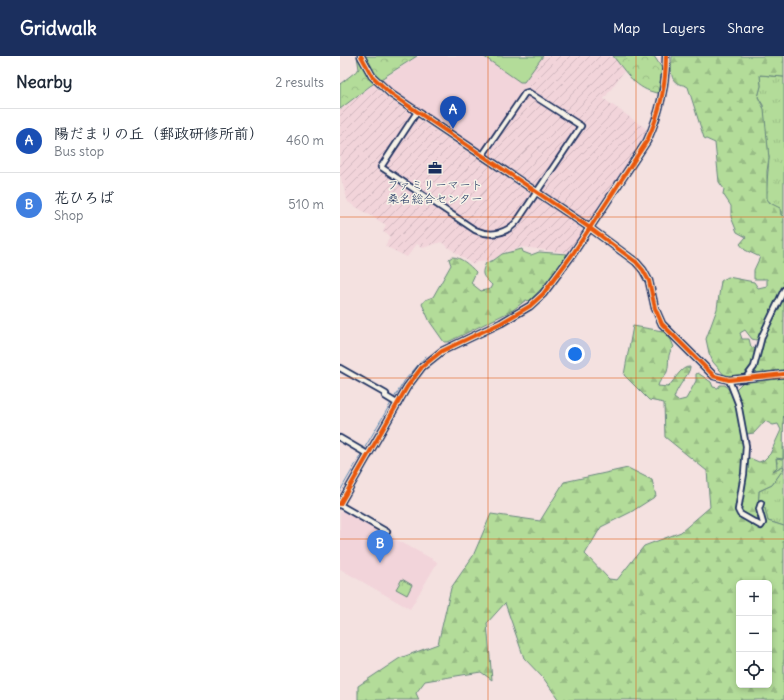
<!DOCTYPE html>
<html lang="en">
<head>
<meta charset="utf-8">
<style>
  :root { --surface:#fff; --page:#f6f6f7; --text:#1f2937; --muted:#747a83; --line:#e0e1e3; --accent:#1b2f5e }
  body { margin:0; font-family:Delius,"Klee One",sans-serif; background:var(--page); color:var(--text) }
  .controls { position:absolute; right:12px; bottom:12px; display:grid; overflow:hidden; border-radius:6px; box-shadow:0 2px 6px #0003 }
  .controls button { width:36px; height:36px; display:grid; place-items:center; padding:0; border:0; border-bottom:1px solid var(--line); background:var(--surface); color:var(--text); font:20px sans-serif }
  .you { position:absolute; left:235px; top:298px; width:14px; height:14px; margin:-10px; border:3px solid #fff; border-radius:50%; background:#1a73e8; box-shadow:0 0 0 6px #1a73e833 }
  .badge { display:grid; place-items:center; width:26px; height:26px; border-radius:50%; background:var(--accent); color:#fff; font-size:13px; font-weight:700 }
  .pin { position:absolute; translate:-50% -33px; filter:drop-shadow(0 1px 2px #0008) }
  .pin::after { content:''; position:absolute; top:21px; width:14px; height:12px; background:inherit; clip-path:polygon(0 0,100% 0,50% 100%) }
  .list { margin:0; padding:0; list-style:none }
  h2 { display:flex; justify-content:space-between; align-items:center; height:52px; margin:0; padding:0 16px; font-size:17px }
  h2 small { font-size:13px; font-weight:400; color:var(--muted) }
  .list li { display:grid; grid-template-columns:26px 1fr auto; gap:12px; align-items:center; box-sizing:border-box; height:64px; padding:0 16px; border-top:1px solid var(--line) }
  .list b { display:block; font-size:15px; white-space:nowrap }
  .list p { margin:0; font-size:13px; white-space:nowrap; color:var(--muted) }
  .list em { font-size:13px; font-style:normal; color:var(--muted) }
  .icon { flex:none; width:22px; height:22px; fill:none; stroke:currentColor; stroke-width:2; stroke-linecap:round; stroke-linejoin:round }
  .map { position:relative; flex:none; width:444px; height:644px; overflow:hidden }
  header { display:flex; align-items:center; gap:24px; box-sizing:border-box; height:56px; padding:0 20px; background:var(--accent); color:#fff }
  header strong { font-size:19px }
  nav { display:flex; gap:22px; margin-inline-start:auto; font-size:14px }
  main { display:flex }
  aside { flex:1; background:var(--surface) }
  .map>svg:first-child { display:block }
  .built { fill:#f2d4da }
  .industrial { fill:url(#industrial-furrows) }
  .grass { fill:url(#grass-tufts); stroke:#67867c }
  .forest { fill:url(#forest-firs); stroke:#67867c; fill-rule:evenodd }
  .park { fill:url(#park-crowns); stroke:#67867c }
  .pitch { fill:#b3dc99; stroke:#67867c }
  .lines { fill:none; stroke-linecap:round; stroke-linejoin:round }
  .stream { stroke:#5e8bb3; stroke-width:1 }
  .street-casing { stroke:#1b2f5e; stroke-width:8 }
  .secondary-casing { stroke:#1b2f5e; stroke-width:9 }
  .street { stroke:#f7f3e8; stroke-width:4.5 }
  .secondary { stroke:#f7f3e8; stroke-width:6 }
  .cycleway-casing { stroke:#f7f3e8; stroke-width:6 }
  .cycleway { stroke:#e8590c; stroke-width:4 }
  .grid { fill:none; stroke:#de5710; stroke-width:1; stroke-opacity:0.55 }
  .labels { text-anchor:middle; stroke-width:3; stroke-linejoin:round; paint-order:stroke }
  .poi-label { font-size:12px; fill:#1b2f5e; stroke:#f7f3e8 }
</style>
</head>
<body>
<header>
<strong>Gridwalk</strong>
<nav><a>Map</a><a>Layers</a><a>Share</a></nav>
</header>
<main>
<aside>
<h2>Nearby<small>2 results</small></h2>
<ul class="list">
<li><span class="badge" style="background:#1a4fb4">A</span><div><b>陽だまりの丘（郵政研修所前）</b><p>Bus stop</p></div><em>460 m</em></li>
<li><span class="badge" style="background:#3f7fe0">B</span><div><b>花ひろば</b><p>Shop</p></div><em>510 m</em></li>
</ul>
</aside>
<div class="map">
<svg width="444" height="644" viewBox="0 0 444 644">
  <defs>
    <pattern id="industrial-furrows" width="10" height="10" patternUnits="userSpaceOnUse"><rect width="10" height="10" fill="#f2d4da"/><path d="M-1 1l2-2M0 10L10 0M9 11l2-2" fill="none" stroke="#cfb6be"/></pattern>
    <pattern id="grass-tufts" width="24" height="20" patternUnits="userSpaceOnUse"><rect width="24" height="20" fill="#b3dc99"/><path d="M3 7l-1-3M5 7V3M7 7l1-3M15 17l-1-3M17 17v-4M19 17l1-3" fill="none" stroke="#99bd86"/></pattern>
    <pattern id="forest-firs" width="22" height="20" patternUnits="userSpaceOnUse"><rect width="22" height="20" fill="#b3dc99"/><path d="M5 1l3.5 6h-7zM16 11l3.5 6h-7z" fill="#99bd86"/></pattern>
    <pattern id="park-crowns" width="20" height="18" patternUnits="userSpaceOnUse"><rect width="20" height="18" fill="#b3dc99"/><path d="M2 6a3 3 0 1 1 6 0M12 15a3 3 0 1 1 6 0" fill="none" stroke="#99bd86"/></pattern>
  </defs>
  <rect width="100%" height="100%" fill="#f4e1e0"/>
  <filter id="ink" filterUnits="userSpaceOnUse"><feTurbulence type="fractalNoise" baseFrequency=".025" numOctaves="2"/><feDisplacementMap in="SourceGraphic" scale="8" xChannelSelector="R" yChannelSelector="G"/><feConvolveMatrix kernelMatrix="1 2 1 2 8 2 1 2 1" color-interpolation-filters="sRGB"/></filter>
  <g filter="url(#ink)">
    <!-- built -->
    <g class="built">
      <path d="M78 0H205L186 32 143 93H140L55 36 42 24Z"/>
      <path d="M3 455 96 505 97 507 70 553 0 513V457Z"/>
    </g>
    <!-- industrial -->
    <g class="industrial">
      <path d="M205 0H273L284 15 264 43 308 74 251 163 246 164 201 135 246 70 186 30Z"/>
      <path d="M33 29 49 43 70 57 71 60 37 113 133 177 146 181H160L173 175 181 166 196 144 199 143 241 172 242 176 229 197 182 191 162 197 155 203 137 206 133 209 101 186 83 192 77 188 67 201 45 190 50 180 43 176 46 169 8 146 0 119V54Z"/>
      <path d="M189 38 236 70 237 73 198 129 196 130 149 98 148 96 186 39Z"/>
      <path d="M76 63H78L191 138 192 141 173 167 163 174 152 176 136 172 45 111V108Z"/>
    </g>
    <!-- grass -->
    <g class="grass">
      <path d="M420 19 444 21V160L441 159V155L427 144 426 139 429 102 423 49 418 41 421 30Z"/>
      <path d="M444 391V470L428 465 424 452H418L419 435 432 429 444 412 443 410 433 415 437 407 436 402 443 403 442 393Z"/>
    </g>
    <!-- forest -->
    <g class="forest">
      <path d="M332 0H444V21L420 19 421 30 418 41 424 53 429 102 427 115V143L430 147 440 152 441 159 444 160V230L419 282 416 284 412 283 405 274 400 277 402 283H409L411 291 416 293 413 309 408 317 403 321H386L373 306 369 297 366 283 377 253 381 225 388 221 414 226 418 232 427 230V223H414V214L420 201 405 194 400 188 406 181 397 176 391 161V150L383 138 384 133 379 126 375 87 364 82 348 31C345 29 342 29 339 28 328 24 332 9 332 0Z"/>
      <path d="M182 193 183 196 191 199 199 196 227 198 211 223 189 245 186 244 173 254 108 286H104L90 266 82 248 85 244 93 241 111 209 109 203 112 201C121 201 129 209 136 216L131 227 141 235 150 233 152 229C143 220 140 219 146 207L154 204 162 198Z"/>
      <path d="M444 237V315L410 320 416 311 424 280Z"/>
      <path d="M293 270 323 275 331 284 334 291C326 297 330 307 327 316 324 322 319 324 318 330L328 331C335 324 341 310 350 311 350 318 337 330 334 342L338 345 346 343 356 325V318L358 317 371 326 373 331 378 332 380 329H385L394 340 397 350 405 392 397 454 422 471 421 452H425L428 465 444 470V644H219L204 623 184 602 165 547 147 567 152 624 141 616 85 625 76 637 79 644H18V630L60 602 98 588 111 532 133 500 151 458 200 465 224 426 288 412 312 424 316 440 291 456 261 471 245 498 269 523 277 524 304 490 341 476 370 451 367 415 325 381 324 347 309 344 284 319ZM399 527H429V629H399Z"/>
      <path d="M444 320 443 403 436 402 437 411 433 415 443 410 444 412 432 429 419 435 418 452 422 465 420 466 399 455 407 401 419 406 424 404 430 398 441 374 438 368 433 369 425 365 414 377 407 378 395 334 404 325Z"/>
    </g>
    <!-- park -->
    <g class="park">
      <path d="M17 0H77L30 30 0 53V28L19 13Z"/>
      <path d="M273 0H314L323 14 318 37C296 34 286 16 273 0Z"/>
      <path d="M62 523 72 529 67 539 56 533Z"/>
    </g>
    <!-- pitch -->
    <path class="pitch" d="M143 0H203L184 26H180Z"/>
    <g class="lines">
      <!-- stream -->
      <g class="stream">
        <path d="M54 342 65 324 86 300"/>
        <path d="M24 393 51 347"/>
        <path d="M0 435 22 397"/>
      </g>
      <!-- street casing -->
      <g class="street-casing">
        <g id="street">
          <path d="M77 56 41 111 135 174C151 181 167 178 178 164L241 70 188 36 185 37 142 100"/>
          <path d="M0 312 46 338 45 340 58 348"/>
          <path d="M405 323 414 311 422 280 444 234"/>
          <path d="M389 324 398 347 406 390 404 418 398 454 400 458 421 470 423 467 419 453 421 447"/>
          <path d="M0 382 29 399"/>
          <path d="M0 449 47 476"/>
        </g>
      </g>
      <!-- secondary casing -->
      <g class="secondary-casing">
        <g id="secondary">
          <path d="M21 0 32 20 51 38 250 172 296 206 303 214 309 225 315 252 322 268 374 320 389 324 444 318"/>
          <path d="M0 448 67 331 82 311 102 295 161 267 190 250 203 238 232 199 307 85C320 57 326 30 326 0"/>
        </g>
      </g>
      <!-- street -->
      <use href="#street" class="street"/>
      <!-- secondary -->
      <use href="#secondary" class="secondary"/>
      <!-- cycleway casing -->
      <g class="cycleway-casing">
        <g id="cycleway">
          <path d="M21 0 32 20 51 38 250 172 296 206 303 214 309 225 315 252 322 268 374 320 389 324 444 318"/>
          <path d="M0 448 67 331 82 311 102 295 161 267 190 250 203 238 232 199 307 85C320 57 326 30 326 0"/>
        </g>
      </g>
      <!-- cycleway -->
      <use href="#cycleway" class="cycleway"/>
    </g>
  </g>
  <!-- grid -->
  <path class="grid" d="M148 0V644M296 0V644M0 161H444M0 322H444M0 483H444"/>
  <!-- icons -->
  <defs>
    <g id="office-bare" transform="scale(1.08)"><path d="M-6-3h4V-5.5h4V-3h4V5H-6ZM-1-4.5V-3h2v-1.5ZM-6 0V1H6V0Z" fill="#1b2f5e" stroke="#f7f3e8" stroke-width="2.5" paint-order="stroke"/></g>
  </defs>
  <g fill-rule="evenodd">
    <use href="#office-bare" x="95" y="112"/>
  </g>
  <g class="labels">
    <!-- poi labels -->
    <g class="poi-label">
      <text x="95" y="133">ファミリーマート<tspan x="95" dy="14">桑名総合センター</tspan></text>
    </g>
  </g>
</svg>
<div class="controls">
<button>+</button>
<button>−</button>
<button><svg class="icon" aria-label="locate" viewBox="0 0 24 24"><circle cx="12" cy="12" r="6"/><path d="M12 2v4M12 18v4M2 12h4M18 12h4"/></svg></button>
</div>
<div class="you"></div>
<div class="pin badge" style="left:113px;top:73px;background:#1a4fb4">A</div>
<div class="pin badge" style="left:40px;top:507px;background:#3f7fe0">B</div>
</div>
</main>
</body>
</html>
